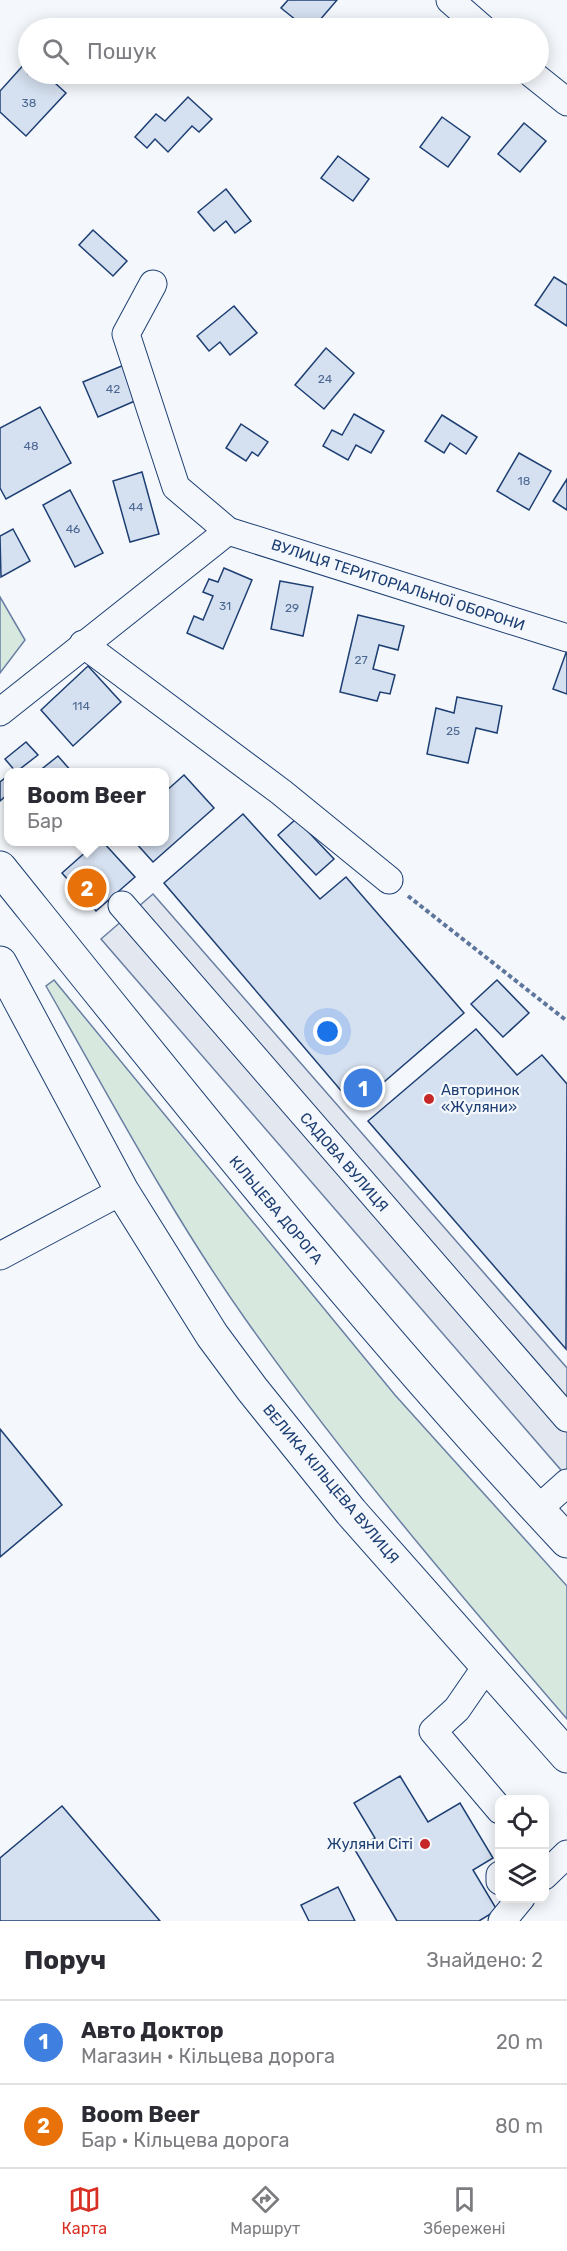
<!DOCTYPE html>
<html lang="uk">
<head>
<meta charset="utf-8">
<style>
  :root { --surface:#fff; --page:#f7f7f7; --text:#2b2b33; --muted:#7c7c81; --line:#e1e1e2; --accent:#d93025 }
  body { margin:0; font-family:Rubik,sans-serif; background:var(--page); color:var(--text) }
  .controls { position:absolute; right:18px; bottom:18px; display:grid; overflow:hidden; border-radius:12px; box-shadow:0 3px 15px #0003 }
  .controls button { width:54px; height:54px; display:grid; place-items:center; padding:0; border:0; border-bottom:2px solid var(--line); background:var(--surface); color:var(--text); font:30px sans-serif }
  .you { position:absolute; left:328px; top:1032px; width:21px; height:21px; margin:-15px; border:4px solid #fff; border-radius:50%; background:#1a73e8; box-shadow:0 0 0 9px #1a73e833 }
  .badge { display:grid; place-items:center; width:39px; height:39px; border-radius:50%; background:var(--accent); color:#fff; font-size:20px; font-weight:700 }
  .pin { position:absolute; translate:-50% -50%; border:3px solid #fff; box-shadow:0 2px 6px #0006 }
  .popup { position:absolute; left:4px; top:768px; width:165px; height:78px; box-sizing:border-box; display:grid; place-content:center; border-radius:12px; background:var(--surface); filter:drop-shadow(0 2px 4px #0005); font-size:20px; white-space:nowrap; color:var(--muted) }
  .popup b { font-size:22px; color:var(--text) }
  .popup::after { content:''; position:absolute; left:50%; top:100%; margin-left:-12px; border:12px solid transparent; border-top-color:var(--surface) }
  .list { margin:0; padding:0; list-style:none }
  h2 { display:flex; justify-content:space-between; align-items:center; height:78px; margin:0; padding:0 24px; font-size:26px }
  h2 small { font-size:20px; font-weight:400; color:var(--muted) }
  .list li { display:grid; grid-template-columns:39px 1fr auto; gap:18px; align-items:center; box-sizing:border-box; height:84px; padding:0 24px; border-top:2px solid var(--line) }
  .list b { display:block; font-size:22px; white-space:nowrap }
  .list p { margin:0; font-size:20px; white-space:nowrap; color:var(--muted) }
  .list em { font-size:20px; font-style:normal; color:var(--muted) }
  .icon { flex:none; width:33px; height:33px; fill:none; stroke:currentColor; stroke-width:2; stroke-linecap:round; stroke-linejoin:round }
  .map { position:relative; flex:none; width:567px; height:1921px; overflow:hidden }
  .search { position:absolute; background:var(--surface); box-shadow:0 3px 15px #0003; left:18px; right:18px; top:18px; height:66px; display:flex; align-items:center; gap:15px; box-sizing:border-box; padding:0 21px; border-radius:33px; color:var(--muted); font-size:22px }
  .sheet { height:246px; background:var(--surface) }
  nav { display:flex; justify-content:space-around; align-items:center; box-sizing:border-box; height:84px; border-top:2px solid var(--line); background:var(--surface); font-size:16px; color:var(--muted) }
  nav a { display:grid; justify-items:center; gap:3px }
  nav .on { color:var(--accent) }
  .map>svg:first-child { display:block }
  .green { fill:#d7e8df; stroke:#687fa3; stroke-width:1.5 }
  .parking { fill:#e3e8f0; stroke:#687fa3; stroke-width:1.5 }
  .building { fill:#d5e0f0; stroke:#1d3f73; stroke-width:1.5 }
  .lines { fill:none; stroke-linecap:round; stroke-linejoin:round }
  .minor-casing { stroke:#1d3f73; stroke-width:29 }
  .highway-casing { stroke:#1d3f73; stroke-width:35 }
  .path { stroke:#5e769c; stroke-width:4; stroke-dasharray:4.5 3; stroke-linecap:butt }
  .minor { stroke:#f4f7fb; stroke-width:27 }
  .highway { stroke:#f4f7fb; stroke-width:33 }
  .poi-dot { fill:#c62828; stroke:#f4f7fb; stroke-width:2 }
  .labels { text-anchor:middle; stroke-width:4.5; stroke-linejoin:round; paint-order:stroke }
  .number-label { font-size:12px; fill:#4b6792 }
  .street-label { font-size:15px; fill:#1d3f73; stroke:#f4f7fb }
  .poi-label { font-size:15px; fill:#1d3f73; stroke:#f4f7fb; text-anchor:start }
</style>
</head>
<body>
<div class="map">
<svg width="567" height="1921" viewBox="0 0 567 1921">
  <rect width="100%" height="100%" fill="#f4f7fb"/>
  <!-- green -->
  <g class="green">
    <path d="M0 597 25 640 0 673Z"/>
    <path d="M54 980 395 1395 567 1586V1719C456 1590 344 1459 246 1320 171 1214 110 1098 46 986Z"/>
  </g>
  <!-- parking -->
  <path class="parking" d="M153 894 567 1368V1477L101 939Z"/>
  <!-- building -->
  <g class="building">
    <path d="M288 0H337L313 28H306L281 8Z"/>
    <path d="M28 60V74H45L66 93 26 136 0 112V91Z"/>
    <path d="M188 97 212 119 199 132 192 126 168 152 155 139 147 148 135 137 156 114 165 121Z"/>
    <path d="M442 117 470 137 448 167 420 147Z"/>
    <path d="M524 123 546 141 520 172 498 154Z"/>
    <path d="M338 156 369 179 353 201 321 178Z"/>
    <path d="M226 189 251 221 235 233 226 221 214 231 198 212Z"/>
    <path d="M93 230 127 261 113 276 79 245Z"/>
    <path d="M554 277 567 285V326L535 305Z"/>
    <path d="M234 306 257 333 230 355 220 342 209 351 197 336Z"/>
    <path d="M326 348 354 373 324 409 295 385Z"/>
    <path d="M129 363 144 397 98 417 83 382Z"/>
    <path d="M40 407 71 463 6 499 0 488V428Z"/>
    <path d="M354 414 384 431 371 453 356 445 348 460 323 446 332 430 342 435Z"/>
    <path d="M442 415 477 437 466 454 450 443 444 453 425 441Z"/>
    <path d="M241 424 268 442 258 456 252 452 246 461 226 448Z"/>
    <path d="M519 453 551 471 529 510 497 491Z"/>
    <path d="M142 472 159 534 130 542 113 481Z"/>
    <path d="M567 479V510L553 501Z"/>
    <path d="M70 490 103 553 75 567 43 505Z"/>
    <path d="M13 529 30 561 1 577 0 536Z"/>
    <path d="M224 568 252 580 223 649 187 633 194 616 203 620 213 596 203 592 209 579 218 582Z"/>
    <path d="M280 581 313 587 303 636 271 629Z"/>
    <path d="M358 615 404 626 398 650 379 645 373 669 395 675 390 694 380 692 377 701 340 692Z"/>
    <path d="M567 650V694L553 689Z"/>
    <path d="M88 666 121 702 73 746 41 710Z"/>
    <path d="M457 697 502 706 497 733 476 728 468 763 427 754 436 708 454 713Z"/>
    <path d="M26 742 38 755 16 772 5 759Z"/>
    <path d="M58 756 72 772H38Z"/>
    <path d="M9 775V793L0 801V782Z"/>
    <path d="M184 775 214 808 153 862 135 842H165V792Z"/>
    <path d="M243 814 320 899 346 877 464 1013 355 1107 164 883Z"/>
    <path d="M296 819 334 859 316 875 278 835Z"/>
    <path d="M97 842H103L135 877 96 911 62 873Z"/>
    <path d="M497 980 529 1013 503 1037 471 1004Z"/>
    <path d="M476 1029 517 1075 542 1055 567 1084 566 1349 368 1121Z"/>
    <path d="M0 1429 62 1505 0 1557Z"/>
    <path d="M400 1776 428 1822 460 1803 493 1858 473 1870 497 1910 479 1921H397L355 1850 375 1838 354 1803Z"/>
    <path d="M62 1806 160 1921H0V1858Z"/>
    <path d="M338 1887 355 1921H309L301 1905Z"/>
  </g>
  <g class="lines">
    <!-- minor casing -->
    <g class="minor-casing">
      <g id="minor">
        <path d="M450 0 482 28"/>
        <path d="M532 74 567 102"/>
        <path d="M153 284 126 334 176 487 228 531"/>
        <path d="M83 644 281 792 389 880"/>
        <path d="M0 712 228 531 567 638"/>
        <path d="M122 905 567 1418"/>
        <path d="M0 1256 122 1191"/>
        <path d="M538 1509 567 1483"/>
        <path d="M488 1664 457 1709 433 1731 500 1810"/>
        <path d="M500 1875V1881"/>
        <path d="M544 1876 567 1854"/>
        <path d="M502 1921 521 1898"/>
      </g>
    </g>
    <!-- highway casing -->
    <g class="highway-casing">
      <g id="highway">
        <path d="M0 868C184 1097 366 1326 567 1541"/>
        <path d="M0 963 122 1191 212 1335 252 1389 351 1512 567 1756"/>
      </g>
    </g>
    <!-- path -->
    <path class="path" d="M408 896 567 1021"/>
    <!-- minor -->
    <use href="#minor" class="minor"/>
    <!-- highway -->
    <use href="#highway" class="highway"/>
  </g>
  <!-- markers -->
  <g class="poi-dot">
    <circle cx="429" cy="1099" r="6"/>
    <circle cx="425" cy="1844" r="6"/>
  </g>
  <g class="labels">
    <!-- number labels -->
    <g class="number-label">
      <text x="29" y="107">38</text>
      <text x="325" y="383">24</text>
      <text x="113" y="393">42</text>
      <text x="31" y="450">48</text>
      <text x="524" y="485">18</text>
      <text x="136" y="511">44</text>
      <text x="73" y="533">46</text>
      <text x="225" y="610">31</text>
      <text x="292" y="612">29</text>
      <text x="361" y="664">27</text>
      <text x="81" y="710">114</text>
      <text x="453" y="735">25</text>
    </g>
    <!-- street labels -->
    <g class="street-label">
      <text transform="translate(398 585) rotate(18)" y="5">ВУЛИЦЯ ТЕРИТОРІАЛЬНОЇ ОБОРОНИ</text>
      <text transform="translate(344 1162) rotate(49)" y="5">САДОВА ВУЛИЦЯ</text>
      <text transform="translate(276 1210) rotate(50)" y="5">КІЛЬЦЕВА ДОРОГА</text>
      <text transform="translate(331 1484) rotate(50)" y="5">ВЕЛИКА КІЛЬЦЕВА ВУЛИЦЯ</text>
    </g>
    <!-- poi labels -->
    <g class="poi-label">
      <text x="441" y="1095">Авторинок<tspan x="441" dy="17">«Жуляни»</tspan></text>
      <text x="413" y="1849" text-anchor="end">Жуляни Сіті</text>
    </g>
  </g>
</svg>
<div class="controls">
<button><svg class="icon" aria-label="locate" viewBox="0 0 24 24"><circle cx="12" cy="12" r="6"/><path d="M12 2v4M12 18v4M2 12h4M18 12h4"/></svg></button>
<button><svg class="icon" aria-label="layers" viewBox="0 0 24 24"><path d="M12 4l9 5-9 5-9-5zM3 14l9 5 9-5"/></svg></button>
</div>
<div class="you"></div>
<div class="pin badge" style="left:363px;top:1088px;background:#3f7fe0">1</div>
<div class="pin badge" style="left:87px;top:888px;background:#e8710a">2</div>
<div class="popup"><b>Boom Beer</b>Бар</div>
<div class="search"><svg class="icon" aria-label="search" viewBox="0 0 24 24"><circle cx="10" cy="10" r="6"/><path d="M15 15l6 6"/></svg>Пошук</div>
</div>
<section class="sheet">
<h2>Поруч<small>Знайдено: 2</small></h2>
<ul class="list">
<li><span class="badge" style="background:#3f7fe0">1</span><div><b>Авто Доктор</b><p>Магазин · Кільцева дорога</p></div><em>20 m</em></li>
<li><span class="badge" style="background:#e8710a">2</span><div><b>Boom Beer</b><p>Бар · Кільцева дорога</p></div><em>80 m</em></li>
</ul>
</section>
<nav>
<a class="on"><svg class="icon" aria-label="map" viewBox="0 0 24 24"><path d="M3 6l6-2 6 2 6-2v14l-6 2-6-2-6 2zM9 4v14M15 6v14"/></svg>Карта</a>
<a><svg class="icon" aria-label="directions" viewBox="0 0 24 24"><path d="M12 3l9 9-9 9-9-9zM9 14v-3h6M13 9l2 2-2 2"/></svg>Маршрут</a>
<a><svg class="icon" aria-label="saved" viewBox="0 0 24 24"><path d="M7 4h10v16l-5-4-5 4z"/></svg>Збережені</a>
</nav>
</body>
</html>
